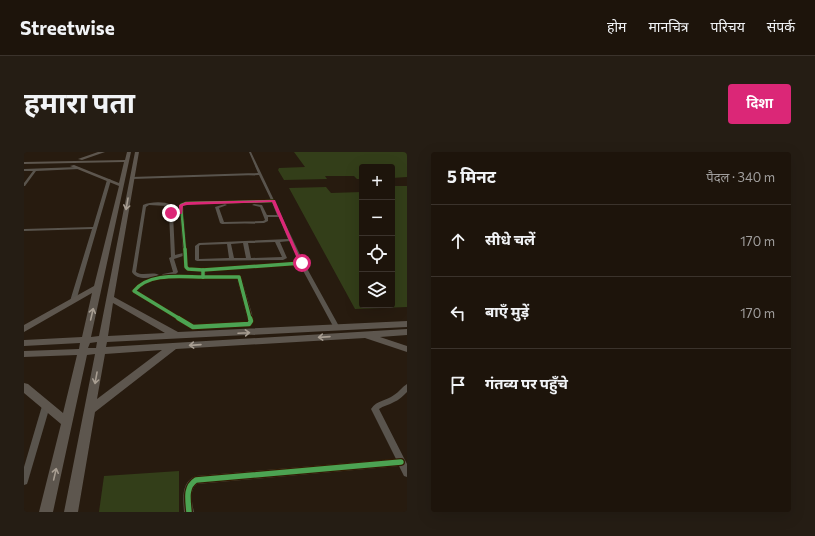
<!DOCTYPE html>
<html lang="hi">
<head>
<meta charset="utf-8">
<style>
  :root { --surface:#1d140b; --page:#251d14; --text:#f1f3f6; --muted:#a09e9d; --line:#3b332c; --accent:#db2777 }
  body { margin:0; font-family:Commissioner,"Noto Sans Devanagari",sans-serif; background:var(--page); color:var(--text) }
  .controls { position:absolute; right:12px; top:12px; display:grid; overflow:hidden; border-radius:4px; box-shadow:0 4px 16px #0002 }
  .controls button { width:36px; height:36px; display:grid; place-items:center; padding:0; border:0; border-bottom:1px solid var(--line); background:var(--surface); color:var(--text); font:20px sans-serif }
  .stop { position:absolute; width:12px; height:12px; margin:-9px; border:3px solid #db2777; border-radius:50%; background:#fff }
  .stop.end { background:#db2777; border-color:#fff; box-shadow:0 1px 4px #0008 }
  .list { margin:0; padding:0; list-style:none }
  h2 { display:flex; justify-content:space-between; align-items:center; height:52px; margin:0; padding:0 16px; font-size:17px }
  h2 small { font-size:13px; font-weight:400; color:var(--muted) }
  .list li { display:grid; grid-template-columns:26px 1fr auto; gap:12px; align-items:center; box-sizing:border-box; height:72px; padding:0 16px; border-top:1px solid var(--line) }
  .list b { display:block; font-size:15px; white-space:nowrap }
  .list em { font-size:13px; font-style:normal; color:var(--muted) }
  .icon { flex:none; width:22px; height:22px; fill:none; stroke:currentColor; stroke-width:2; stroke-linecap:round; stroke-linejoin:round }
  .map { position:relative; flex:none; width:383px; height:360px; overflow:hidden; border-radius:4px }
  header { display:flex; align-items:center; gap:24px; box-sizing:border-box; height:56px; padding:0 20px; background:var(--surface); border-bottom:1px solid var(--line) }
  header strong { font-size:19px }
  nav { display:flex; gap:22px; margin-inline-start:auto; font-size:14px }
  .intro { display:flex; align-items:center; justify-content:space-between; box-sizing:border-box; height:96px; padding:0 24px }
  h1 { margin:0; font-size:28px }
  .button { padding:10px 18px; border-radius:4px; background:var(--accent); color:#fff; font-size:14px; font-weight:700 }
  main { display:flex; gap:24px; padding:0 24px }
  aside { flex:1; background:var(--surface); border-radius:4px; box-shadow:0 4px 16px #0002 }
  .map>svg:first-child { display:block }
  .green { fill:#333e19 }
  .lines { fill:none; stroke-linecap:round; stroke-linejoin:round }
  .street { fill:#59544d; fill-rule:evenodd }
  .secondary { fill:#5d564e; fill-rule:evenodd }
  .cycleway-far3-casing { stroke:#311c05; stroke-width:4 }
  .cycleway-far2-casing { stroke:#311c05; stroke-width:5.5 }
  .cycleway-far1-casing { stroke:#311c05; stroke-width:7 }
  .cycleway-casing { stroke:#311c05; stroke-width:8 }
  .cycleway-far3 { stroke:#4ca352; stroke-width:2.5 }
  .cycleway-far2 { stroke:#4ca352; stroke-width:3.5 }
  .cycleway-far1 { stroke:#4ca352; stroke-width:4.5 }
  .cycleway { stroke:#4ca352; stroke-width:5.5 }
  .oneway { stroke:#a89e92 }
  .route { fill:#db2777 }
</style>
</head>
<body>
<header>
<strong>Streetwise</strong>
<nav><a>होम</a><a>मानचित्र</a><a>परिचय</a><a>संपर्क</a></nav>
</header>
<div class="intro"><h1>हमारा पता</h1><a class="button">दिशा</a></div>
<main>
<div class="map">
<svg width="383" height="360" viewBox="0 0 383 360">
  <rect width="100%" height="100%" fill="#271b0f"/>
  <!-- green -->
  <g class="green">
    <path d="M270 0H383V25L368 26V15H338V27H333L330 24H301L303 27 260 28 254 18 255 16 281 15Z"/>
    <path d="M368 34H383V155L331 157 265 36 302 35 307 41 338 40V153H368Z"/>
    <path d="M155 319V360H75L80 324Z"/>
  </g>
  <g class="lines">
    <!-- street -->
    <g class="street">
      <path d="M225 0H227L280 111 316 176 315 177H311L310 176 276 113 181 119 182 123 217 124 230 169 227 173 225 174 167 176 107 139C116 128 127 126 140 124L138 123 139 122 149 120 145 106 147 105 145 61 143 54 125 53 122 55 112 120C119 125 128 119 135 123 127 127 112 128 108 120L119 53C126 50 140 49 147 53L149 60H156L155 53 162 50 247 48 235 23 108 27H107V25L234 21ZM248 50 253 63H243L238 53 230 52 228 53 236 55 241 68 239 69 200 70 195 56 203 53 201 52 191 55 196 71 198 72 240 71 244 69V65H255L264 87 175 91 171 94V108L173 109 259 108 263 106 256 90 266 89 275 110 179 117 165 116 164 115 159 54 163 52ZM149 62H156L159 101 151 103ZM251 90 258 105 227 106 224 91ZM219 91 222 106H210L207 92ZM203 92 205 106 175 107V94L176 93ZM159 104 160 116 164 118 177 119 176 123 148 124 151 123 154 120 150 107ZM162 126 213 127 224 169 223 170 170 173 113 139C124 125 146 127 162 126Z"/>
      <path d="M54 15 56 16 55 17 12 19 1 34H0V31L9 19H0V17Z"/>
      <path d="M85 27 87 28 52 149 49 151 47 150 46 149 68 77 0 79V77L69 75 83 28Z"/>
      <path d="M383 232V240C379 244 375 248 370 250 365 253 359 254 355 257L383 312V325L380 324 375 314 173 332C165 338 168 351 170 360H160C159 346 157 330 172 324L372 307 347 257C353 248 362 249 370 243 375 240 378 235 383 232Z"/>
      <path d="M22 251 25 252 26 254 4 329 3 332 0 333V315L18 254 19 252Z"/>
    </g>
    <!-- secondary -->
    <g class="secondary">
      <path d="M74 0H81L58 8 54 7Z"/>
      <path d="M103 0H107L67 185 75 184 111 0H115L90 145 154 180 383 169V175L83 190 82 195 383 177V183L356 185 383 194V200L341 186 152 197 71 260 54 360H40L71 202 63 203 29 360H15L37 272 0 241V231L4 232 39 261 53 203 0 205V199L55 197 56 191 0 194V188L58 185 68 141 0 180V173L70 134 95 34 46 14 50 13 95 31 100 10 0 12V10L101 8ZM89 151 141 181 84 184ZM73 190 72 196H64L66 191ZM138 198 73 247 81 202Z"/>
    </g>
    <!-- cycleway-far3 casing -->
    <g class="cycleway-far3-casing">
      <path id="cycleway-far3" d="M161 98 157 53 162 51 249 49"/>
    </g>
    <!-- cycleway-far2 casing -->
    <g class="cycleway-far2-casing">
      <g id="cycleway-far2">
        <path d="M161 97 162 115 164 117 179 118 278 111"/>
        <path d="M179 118V125"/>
        <path d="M179 125H215L226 167"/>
        <path d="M156 167 110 139C125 120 158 125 179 125"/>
      </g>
    </g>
    <!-- cycleway-far1 casing -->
    <g class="cycleway-far1-casing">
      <path id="cycleway-far1" d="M154 166 169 175 225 172 227 169 226 166"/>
    </g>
    <!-- cycleway casing -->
    <g class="cycleway-casing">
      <path id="cycleway" d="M165 360C164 348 161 335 172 328L377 310"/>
    </g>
    <!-- cycleway-far3 -->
    <use href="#cycleway-far3" class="cycleway-far3"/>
    <!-- cycleway-far2 -->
    <use href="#cycleway-far2" class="cycleway-far2"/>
    <!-- cycleway-far1 -->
    <use href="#cycleway-far1" class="cycleway-far1"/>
    <!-- cycleway -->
    <use href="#cycleway" class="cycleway"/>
  </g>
  <!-- one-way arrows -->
  <defs><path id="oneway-shaft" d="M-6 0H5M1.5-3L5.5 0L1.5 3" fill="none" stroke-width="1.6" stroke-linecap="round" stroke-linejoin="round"/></defs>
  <g class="oneway">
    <use href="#oneway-shaft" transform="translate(103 52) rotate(100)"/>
    <use href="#oneway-shaft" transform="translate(68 162) rotate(-77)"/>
    <use href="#oneway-shaft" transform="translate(220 181) rotate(-3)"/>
    <use href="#oneway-shaft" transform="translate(300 185) rotate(176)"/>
    <use href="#oneway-shaft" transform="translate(171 193) rotate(176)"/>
    <use href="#oneway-shaft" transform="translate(72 226) rotate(100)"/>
    <use href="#oneway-shaft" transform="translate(31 322) rotate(-77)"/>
  </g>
  <!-- route -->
  <path class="route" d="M251 48 279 113 275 111 248 50 163 53 159 54 158 62 145 61 155 59V53L162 50Z"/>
</svg>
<div class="controls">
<button>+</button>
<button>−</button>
<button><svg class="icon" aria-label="locate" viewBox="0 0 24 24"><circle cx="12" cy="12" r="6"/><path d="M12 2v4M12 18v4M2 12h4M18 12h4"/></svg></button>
<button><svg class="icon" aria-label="layers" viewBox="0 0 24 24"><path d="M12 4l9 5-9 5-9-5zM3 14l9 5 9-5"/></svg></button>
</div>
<div class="stop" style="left:278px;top:111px"></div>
<div class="stop end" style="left:147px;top:61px"></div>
</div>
<aside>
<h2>5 मिनट<small>पैदल · 340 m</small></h2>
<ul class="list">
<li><svg class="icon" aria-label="ahead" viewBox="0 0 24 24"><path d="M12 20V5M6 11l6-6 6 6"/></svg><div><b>सीधे चलें</b></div><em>170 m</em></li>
<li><svg class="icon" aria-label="left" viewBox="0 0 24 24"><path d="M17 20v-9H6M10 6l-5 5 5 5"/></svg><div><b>बाएँ मुड़ें</b></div><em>170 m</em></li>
<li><svg class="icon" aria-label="arrive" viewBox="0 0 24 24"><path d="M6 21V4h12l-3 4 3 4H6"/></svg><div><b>गंतव्य पर पहुँचे</b></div></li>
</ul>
</aside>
</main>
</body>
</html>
